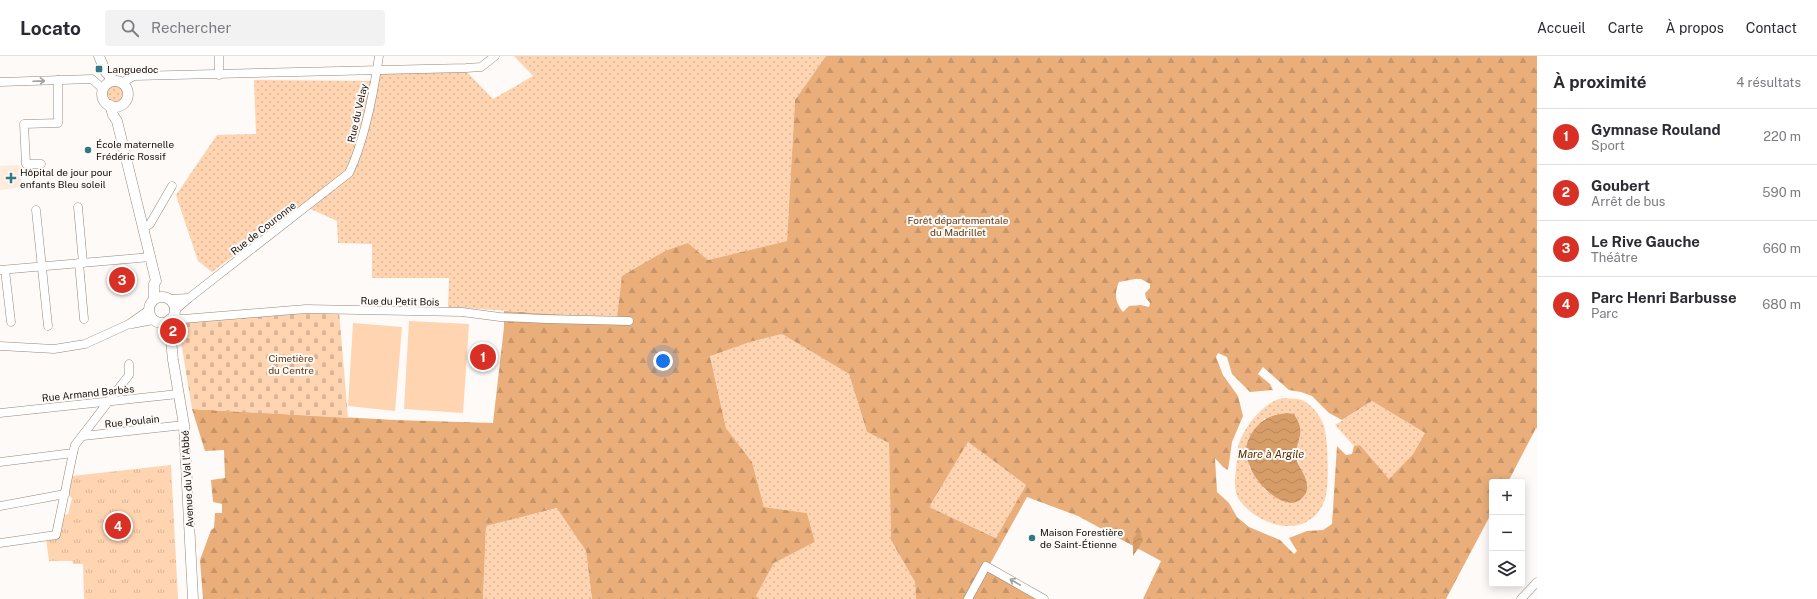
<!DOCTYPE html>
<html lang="fr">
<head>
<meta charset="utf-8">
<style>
  :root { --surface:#fff; --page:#f2f2f3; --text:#2b2b33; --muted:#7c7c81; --line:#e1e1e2; --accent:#d93025 }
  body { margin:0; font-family:"Public Sans",sans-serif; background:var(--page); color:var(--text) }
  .controls { position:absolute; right:12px; bottom:12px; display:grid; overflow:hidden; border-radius:4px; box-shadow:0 2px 10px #0003 }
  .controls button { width:36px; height:36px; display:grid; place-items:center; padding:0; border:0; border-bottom:1px solid var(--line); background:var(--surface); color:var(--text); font:20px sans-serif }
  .you { position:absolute; left:663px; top:305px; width:14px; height:14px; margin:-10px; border:3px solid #fff; border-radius:50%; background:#1a73e8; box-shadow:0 0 0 6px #1a73e833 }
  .badge { display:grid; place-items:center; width:26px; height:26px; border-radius:50%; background:var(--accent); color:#fff; font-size:13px; font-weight:700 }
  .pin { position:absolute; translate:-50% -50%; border:2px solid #fff; box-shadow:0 1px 4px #0006 }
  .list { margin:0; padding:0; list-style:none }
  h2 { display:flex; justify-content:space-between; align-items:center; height:52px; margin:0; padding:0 16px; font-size:17px }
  h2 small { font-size:13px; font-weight:400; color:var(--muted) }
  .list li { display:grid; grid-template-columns:26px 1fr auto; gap:12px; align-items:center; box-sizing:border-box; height:56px; padding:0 16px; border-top:1px solid var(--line) }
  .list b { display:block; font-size:15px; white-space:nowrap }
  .list p { margin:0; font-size:13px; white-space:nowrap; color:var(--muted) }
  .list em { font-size:13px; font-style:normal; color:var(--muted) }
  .icon { flex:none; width:22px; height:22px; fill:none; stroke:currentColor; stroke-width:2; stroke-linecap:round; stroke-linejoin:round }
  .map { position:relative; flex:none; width:1537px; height:543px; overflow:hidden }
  header { display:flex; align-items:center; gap:24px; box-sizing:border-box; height:56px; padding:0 20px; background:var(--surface); border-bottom:1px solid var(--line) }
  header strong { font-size:19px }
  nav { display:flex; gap:22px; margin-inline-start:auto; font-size:14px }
  .search { width:280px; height:36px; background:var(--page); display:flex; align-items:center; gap:10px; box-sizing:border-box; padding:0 14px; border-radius:4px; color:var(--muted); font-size:15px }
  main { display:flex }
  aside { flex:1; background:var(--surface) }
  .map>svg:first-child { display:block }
  .built { fill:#feebdb }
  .grass { fill:url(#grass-dots); fill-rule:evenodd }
  .forest { fill:url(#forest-firs); fill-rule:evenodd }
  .cemetery { fill:url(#cemetery-stones) }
  .park { fill:url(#park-tufts) }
  .pitch { fill:#ffd4b1 }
  .water { fill:url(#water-waves) }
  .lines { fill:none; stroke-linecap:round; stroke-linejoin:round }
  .minor-casing { stroke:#978779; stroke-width:9 }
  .major-casing { stroke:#978779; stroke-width:11 }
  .minor { stroke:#fff; stroke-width:8 }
  .major { stroke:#fff; stroke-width:10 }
  .oneway { stroke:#a2a09e }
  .poi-dot { fill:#327885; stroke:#fdfaf7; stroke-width:1.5 }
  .labels { text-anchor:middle; stroke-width:4; stroke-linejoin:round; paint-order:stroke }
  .poi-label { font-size:10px; fill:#17110d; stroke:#fdfaf7; text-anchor:start }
  .street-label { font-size:10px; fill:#17110d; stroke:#fdfaf7 }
  .park-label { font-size:10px; fill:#623b14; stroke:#fdfaf7 }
  .water-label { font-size:11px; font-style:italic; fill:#552f04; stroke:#fdfaf7 }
</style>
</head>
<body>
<header>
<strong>Locato</strong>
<div class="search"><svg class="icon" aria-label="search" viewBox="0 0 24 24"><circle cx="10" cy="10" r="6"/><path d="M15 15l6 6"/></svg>Rechercher</div>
<nav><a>Accueil</a><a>Carte</a><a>À propos</a><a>Contact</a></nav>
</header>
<main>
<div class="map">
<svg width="1537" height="543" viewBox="0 0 1537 543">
  <defs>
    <pattern id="grass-dots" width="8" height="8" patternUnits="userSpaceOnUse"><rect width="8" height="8" fill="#ffd4b1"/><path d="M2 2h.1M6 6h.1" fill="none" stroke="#dab597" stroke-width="1.8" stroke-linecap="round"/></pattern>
    <pattern id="forest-firs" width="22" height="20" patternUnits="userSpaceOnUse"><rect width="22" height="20" fill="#e9ae7a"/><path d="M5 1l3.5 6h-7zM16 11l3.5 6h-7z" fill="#c79568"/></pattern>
    <pattern id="cemetery-stones" width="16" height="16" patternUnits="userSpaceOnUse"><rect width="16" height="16" fill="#ffd4b1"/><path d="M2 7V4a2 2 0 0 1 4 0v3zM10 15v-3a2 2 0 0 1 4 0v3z" fill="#dab597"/></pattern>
    <pattern id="park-tufts" width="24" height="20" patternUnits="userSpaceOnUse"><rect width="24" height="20" fill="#ffd4b1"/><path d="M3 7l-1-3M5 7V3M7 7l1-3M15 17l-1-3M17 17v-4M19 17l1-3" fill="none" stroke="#dab597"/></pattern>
    <pattern id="water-waves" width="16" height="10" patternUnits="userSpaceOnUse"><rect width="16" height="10" fill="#d79d69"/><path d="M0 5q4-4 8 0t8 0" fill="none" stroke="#b8865a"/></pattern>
  </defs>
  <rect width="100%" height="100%" fill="#fdfaf7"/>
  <!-- built -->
  <path class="built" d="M19 109 22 131 0 134V110Z"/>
  <!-- grass -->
  <g class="grass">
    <path d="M514 0H826L795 44 787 185 708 204 688 187 618 262 448 251 449 222H372V188L338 187 337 165 302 149 212 216 198 205 176 139 217 79 256 78 254 24 378 25 380 16H467L493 43 533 20Z"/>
    <circle cx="114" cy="38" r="9"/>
    <path d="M782 278 849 318 867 376 889 387 891 484 915 526 916 543H759L756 540 774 507 815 486 807 457 764 451 752 406 726 372 710 299 750 286Z"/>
    <path d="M1283 342C1289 343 1299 342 1304 345 1313 350 1321 361 1324 370 1328 383 1330 434 1324 446 1308 484 1261 472 1240 445 1233 435 1235 423 1236 413 1237 406 1237 398 1238 391 1242 373 1264 345 1283 342ZM1265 362 1299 383C1292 402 1302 412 1307 430L1276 441 1265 434 1249 411 1248 383 1255 372Z"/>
    <path d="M1372 345 1425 377 1413 398 1389 423 1360 389 1354 390 1335 369Z"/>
    <path d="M968 386 1026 429 997 482 928 451Z"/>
    <path d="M558 452 586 495 592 543H483L486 470Z"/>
  </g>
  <!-- forest -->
  <path class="forest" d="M826 0H1537V373L1536 372 1508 426H1492V456L1446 543H1143L1161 505 1078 460 1027 441 990 508 1049 543H916L915 526 891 484 889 387 867 376 849 318 782 278 750 286 710 300 726 372 752 406 764 451 807 457 815 486 774 507 756 540 759 543H592L586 495 557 452 486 470 483 543H203L200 504 211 474 214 472 215 457H222V448L213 446 211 424 225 422 224 394 205 395 192 353 395 364 493 367 504 271V255L617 262 622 220 665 195 688 187 708 204 787 185 795 44ZM1135 223H1141L1150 228V232L1145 237 1146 242 1150 247 1149 251 1141 249 1129 250 1123 256C1115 247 1114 237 1119 226ZM1218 297 1227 301 1232 318 1250 336 1273 334 1270 328 1258 318 1263 311 1289 334 1301 336 1312 340 1329 357 1342 364 1372 345 1425 377 1413 398 1389 423 1360 389 1354 390 1352 398 1346 399 1337 390 1332 468 1323 474 1307 475 1289 482 1297 495 1294 498 1280 484 1249 471 1237 461 1229 447 1217 436 1215 402 1223 411 1228 414 1232 386 1243 360 1238 340 1223 319 1216 301ZM968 386 1026 429 996 482 929 451Z"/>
  <!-- cemetery -->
  <path class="cemetery" d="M339 255 348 362 192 353 178 267 179 265Z"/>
  <!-- park -->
  <path class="park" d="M171 409 178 543H84L83 508H73L72 505H49L46 483 59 481 64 459 68 458 72 442 68 439 72 420Z"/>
  <!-- pitch -->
  <g class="pitch">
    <path d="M409 265 469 268 463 357 404 353Z"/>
    <path d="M353 267 402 271 395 355 348 350Z"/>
  </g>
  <!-- water -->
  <g class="water">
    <path d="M1287 357 1294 358C1296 362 1300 367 1300 372 1302 383 1293 393 1297 405 1300 413 1307 421 1307 430 1308 434 1306 438 1303 441 1286 464 1232 412 1250 380 1259 364 1270 359 1287 357Z"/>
    <path d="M1140 476 1143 485 1133 500V483L1137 477Z"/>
  </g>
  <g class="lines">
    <!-- minor casing -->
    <g class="minor-casing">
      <g id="minor">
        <path d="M219 0V19"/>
        <path d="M0 26 92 23 103 33"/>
        <path d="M121 27 134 20 466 12 481 11 495 0"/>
        <path d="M41 108H26L24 68 58 67V24"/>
        <path d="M78 151 83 207"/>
        <path d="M36 154 48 270"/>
        <path d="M143 172 150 168 172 130"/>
        <path d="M79 207 84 263"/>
        <path d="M0 214 151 201"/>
        <path d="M5 214 11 266"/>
        <path d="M169 243 189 242"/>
        <path d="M174 255 189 242 349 117C364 86 374 34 379 0"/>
        <path d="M172 262 183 263 306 253 462 256 500 261 546 263 629 265"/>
        <path d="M132 268 153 264"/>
        <path d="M0 290 54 293 85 288 129 268 149 254"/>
        <path d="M0 357 178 338"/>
        <path d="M83 380 184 369"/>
        <path d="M0 406 73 397 75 389 129 319V308"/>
        <path d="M0 450 65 438"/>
        <path d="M0 487 56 479 73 397"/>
        <path d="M968 543 986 510 1044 543"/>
        <path d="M1521 543 1537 526"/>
      </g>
    </g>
    <!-- major casing -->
    <g class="major-casing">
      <g id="major">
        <path d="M99 0 105 15 114 25"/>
        <circle cx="115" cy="38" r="13"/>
        <path d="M110 49 113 59 117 65 156 225 154 228V243"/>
        <circle cx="162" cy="254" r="13"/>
        <path d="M169 264 173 304 184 369 193 543"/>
      </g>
    </g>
    <!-- minor -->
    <use href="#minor" class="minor"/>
    <!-- major -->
    <use href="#major" class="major"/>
  </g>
  <!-- one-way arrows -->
  <defs><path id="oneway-shaft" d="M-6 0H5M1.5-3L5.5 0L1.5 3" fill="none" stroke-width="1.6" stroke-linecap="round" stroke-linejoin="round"/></defs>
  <g class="oneway">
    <use href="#oneway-shaft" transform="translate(39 25) rotate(-2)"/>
    <use href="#oneway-shaft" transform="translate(1015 526) rotate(-150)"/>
  </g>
  <!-- markers -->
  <g class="poi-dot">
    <rect x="95" y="9" width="8" height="8" rx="2"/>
    <circle cx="88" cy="94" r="4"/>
    <path d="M9 116h4v4h4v4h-4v4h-4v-4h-4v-4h4z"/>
    <circle cx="1032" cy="482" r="4"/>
  </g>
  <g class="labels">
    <!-- poi labels -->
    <g class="poi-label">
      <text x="107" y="17">Languedoc</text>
      <text x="96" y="92">École maternelle<tspan x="96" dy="12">Frédéric Rossif</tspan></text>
      <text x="20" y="120">Hôpital de jour pour<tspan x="20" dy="12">enfants Bleu soleil</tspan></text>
      <text x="1040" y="480">Maison Forestière<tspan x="1040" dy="12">de Saint-Étienne</tspan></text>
    </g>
    <!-- street labels -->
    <g class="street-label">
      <text transform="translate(357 57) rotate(-77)" y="4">Rue du Velay</text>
      <text transform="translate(263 172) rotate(-38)" y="4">Rue de Couronne</text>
      <text transform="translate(400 245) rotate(1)" y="4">Rue du Petit Bois</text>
      <text transform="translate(88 337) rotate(-6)" y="4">Rue Armand Barbès</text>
      <text transform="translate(132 365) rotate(-6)" y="4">Rue Poulain</text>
      <text transform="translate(187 423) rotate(-93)" y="4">Avenue du Val l'Abbé</text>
    </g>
    <!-- park labels -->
    <g class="park-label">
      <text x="958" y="168">Forêt départementale<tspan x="958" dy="12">du Madrillet</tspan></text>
      <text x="291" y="306">Cimetière<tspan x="291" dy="12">du Centre</tspan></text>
    </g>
    <!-- water labels -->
    <g class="water-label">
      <text x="1271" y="402">Mare à Argile</text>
    </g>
  </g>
</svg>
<div class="controls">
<button>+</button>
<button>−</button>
<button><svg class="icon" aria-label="layers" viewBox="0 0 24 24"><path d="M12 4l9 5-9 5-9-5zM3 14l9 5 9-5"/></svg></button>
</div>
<div class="you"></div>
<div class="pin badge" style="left:483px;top:301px">1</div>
<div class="pin badge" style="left:173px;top:275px">2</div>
<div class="pin badge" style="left:122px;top:224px">3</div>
<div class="pin badge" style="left:118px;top:470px">4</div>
</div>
<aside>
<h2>À proximité<small>4 résultats</small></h2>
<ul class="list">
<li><span class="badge">1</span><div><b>Gymnase Rouland</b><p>Sport</p></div><em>220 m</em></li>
<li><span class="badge">2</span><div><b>Goubert</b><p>Arrêt de bus</p></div><em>590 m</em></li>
<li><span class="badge">3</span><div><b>Le Rive Gauche</b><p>Théâtre</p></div><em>660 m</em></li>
<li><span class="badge">4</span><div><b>Parc Henri Barbusse</b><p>Parc</p></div><em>680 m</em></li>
</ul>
</aside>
</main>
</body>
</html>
